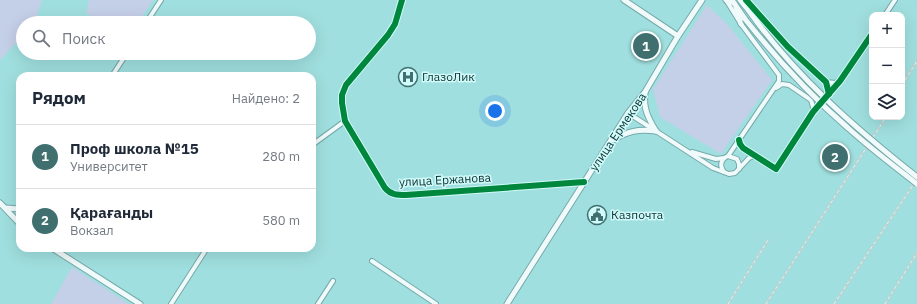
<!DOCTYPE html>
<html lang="ru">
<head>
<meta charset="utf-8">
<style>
  :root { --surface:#fff; --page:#f6f6f7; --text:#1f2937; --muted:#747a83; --line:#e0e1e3; --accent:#3f6f6f }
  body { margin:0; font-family:"IBM Plex Sans",sans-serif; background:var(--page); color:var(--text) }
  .controls { position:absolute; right:12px; top:12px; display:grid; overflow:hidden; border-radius:8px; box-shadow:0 4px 16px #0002 }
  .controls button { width:36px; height:36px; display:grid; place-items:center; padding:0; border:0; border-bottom:1px solid var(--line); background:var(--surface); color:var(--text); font:20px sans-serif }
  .you { position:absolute; left:495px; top:111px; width:14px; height:14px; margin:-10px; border:3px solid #fff; border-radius:50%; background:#1a73e8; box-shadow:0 0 0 6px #1a73e833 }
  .badge { display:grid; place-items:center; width:26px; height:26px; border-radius:50%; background:var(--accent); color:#fff; font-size:13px; font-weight:700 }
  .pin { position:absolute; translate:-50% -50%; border:2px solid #fff; box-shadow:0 1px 4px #0006 }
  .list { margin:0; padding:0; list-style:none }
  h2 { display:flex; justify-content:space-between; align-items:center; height:52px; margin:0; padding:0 16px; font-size:17px }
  h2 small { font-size:13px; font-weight:400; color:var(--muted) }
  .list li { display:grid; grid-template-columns:26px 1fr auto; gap:12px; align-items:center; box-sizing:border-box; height:64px; padding:0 16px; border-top:1px solid var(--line) }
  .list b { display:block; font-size:15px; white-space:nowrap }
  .list p { margin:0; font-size:13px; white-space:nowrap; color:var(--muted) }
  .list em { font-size:13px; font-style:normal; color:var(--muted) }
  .icon { flex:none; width:22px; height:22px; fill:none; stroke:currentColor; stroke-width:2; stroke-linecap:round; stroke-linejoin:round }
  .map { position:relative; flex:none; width:917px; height:304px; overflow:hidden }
  .search { position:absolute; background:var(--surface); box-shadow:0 4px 16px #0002; left:16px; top:16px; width:300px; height:44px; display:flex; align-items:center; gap:10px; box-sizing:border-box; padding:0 14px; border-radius:22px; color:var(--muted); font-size:15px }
  .panel { position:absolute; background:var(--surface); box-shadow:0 4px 16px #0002; left:16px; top:72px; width:300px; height:180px; border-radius:12px }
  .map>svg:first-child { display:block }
  .green { fill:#c4cfe8 }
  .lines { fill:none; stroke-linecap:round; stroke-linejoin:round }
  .minor-casing { stroke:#75aaab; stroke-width:6 }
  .major-casing { stroke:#75aaab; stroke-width:7 }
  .minor { stroke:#f1fafa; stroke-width:4 }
  .major { stroke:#f1fafa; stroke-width:5 }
  .rail-casing { stroke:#bed1d1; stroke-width:2.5 }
  .rail { stroke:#d1fbfa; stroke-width:1; stroke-dasharray:3; stroke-linecap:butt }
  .major-bridge-casing { stroke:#75aaab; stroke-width:7; stroke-linecap:butt }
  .major-bridge { stroke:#f1fafa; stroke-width:5 }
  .cycleway-casing { stroke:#d1fbfa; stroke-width:8 }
  .cycleway { stroke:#00873e; stroke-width:6 }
  .labels { text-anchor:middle; stroke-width:3; stroke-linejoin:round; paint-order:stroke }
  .poi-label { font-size:12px; fill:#0b3232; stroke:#d1fbfa; text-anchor:start }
  .street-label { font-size:12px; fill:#0b3232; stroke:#d1fbfa }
</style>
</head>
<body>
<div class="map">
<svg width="917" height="304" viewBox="0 0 917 304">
  <rect width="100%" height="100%" fill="#a0dfdf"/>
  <!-- green -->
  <g class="green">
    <path d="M0 0H42L35 23H23V36L0 60Z"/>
    <path d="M89 0H153L138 23H114L86 14Z"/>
    <path d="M707 5 727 24 772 80 721 154 660 117 653 89Z"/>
    <path d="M72 267 129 304H51Z"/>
  </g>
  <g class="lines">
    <!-- minor casing -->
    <g class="minor-casing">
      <g id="minor">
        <path d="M402 0 395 24 388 35 346 85 342 95V103L345 121 385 188C391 195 397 195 406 195L584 182"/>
        <path d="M726 0 741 24 779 75V81L728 156"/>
        <path d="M746 0 788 47 826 82 829 94"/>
        <path d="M885 15 895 0"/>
        <path d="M146 23 161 0"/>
        <path d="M112 76 127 53"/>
        <path d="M826 82 835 83 839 81"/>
        <path d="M776 88 782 84 789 85 811 100 813 107V112"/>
        <path d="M628 113 713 168 729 174 735 173 749 158 754 156"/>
        <path d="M739 140 740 144 743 148 776 169 813 112 840 81 872 34"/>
        <path d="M312 145 345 121"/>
        <path d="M692 152 716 159 724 158"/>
        <path d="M724 172C719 165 721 159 728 156L737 159 739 164V169"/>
        <path d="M372 261 436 304"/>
        <path d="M171 304 207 248"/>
        <path d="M318 304 333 281"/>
      </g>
    </g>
    <!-- major casing -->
    <g class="major-casing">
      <g id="major">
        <path d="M624 0 678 36"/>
        <path d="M726 0 734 3"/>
        <path d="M732 0 745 19"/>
        <path d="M740 0 749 11"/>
        <path d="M743 1 752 8"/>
        <path d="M736 8 741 24"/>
        <path d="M645 93C643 108 648 118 656 131"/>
        <path d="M613 140C628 131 638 129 656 131"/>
        <path d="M0 203 20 224"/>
        <path d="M6 208 20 209"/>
        <path d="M52 248 140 304"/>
        <path d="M507 304 628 113 645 92 678 36 702 0"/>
      </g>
    </g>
    <!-- minor -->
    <use href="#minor" class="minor"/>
    <!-- major -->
    <use href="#major" class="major"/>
    <!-- rail casing -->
    <g class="rail-casing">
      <g id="rail">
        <path d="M902 85 917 61"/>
        <path d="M728 304 768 240"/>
        <path d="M766 304 886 117"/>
        <path d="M834 304 917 179"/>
        <path d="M885 304 917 253"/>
      </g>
    </g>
    <!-- rail -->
    <use href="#rail" class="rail"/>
    <!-- major-bridge casing -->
    <g class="major-bridge-casing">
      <g id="major-bridge">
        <path d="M749 11C795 76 855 128 917 177"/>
        <path d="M745 19C776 58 810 95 848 128 870 148 894 166 917 184"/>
      </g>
    </g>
    <!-- major-bridge -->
    <use href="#major-bridge" class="major-bridge"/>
    <!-- cycleway casing -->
    <g class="cycleway-casing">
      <g id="cycleway">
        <path d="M402 0 395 24 388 35 346 85 342 95V103L345 121 385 188C391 195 397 195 406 195L584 182"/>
        <path d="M746 0 788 47 826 82 829 94"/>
        <path d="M739 140 740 144 743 148 776 169 813 112 840 81 872 34"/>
      </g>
    </g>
    <!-- cycleway -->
    <use href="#cycleway" class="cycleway"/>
  </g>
  <!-- icons -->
  <defs>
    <g id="hospital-ring" transform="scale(1)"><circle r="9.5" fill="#d1fbfa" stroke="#3f6f6f" stroke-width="1.5"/><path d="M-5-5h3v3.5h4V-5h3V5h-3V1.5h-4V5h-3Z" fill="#3f6f6f"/></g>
    <g id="civic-ring" transform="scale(1)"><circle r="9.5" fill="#d1fbfa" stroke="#3f6f6f" stroke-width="1.5"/><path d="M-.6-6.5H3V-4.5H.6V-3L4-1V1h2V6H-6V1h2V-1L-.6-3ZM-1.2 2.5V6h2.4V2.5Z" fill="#3f6f6f"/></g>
  </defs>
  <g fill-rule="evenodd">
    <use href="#hospital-ring" x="408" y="77"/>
    <use href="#civic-ring" x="597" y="215"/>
  </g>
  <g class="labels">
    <!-- poi labels -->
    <g class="poi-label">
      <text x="422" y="81">ГлазоЛик</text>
      <text x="611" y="219">Казпочта</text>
    </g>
    <!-- street labels -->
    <g class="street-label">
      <text transform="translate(618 132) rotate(-56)" y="4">улица Ермекова</text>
      <text transform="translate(445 180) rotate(-3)" y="4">улица Ержанова</text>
    </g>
  </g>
</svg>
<div class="controls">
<button>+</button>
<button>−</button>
<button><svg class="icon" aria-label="layers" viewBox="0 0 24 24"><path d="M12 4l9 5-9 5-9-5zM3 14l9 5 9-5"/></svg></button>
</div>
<div class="you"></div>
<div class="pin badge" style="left:646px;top:46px">1</div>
<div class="pin badge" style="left:835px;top:157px">2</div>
<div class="search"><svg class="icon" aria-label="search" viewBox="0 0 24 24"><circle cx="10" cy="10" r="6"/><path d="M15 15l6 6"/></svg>Поиск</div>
<section class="panel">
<h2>Рядом<small>Найдено: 2</small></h2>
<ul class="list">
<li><span class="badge">1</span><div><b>Проф школа №15</b><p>Университет</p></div><em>280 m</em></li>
<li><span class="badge">2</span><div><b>Қарағанды</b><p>Вокзал</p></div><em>580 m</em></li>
</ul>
</section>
</div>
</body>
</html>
